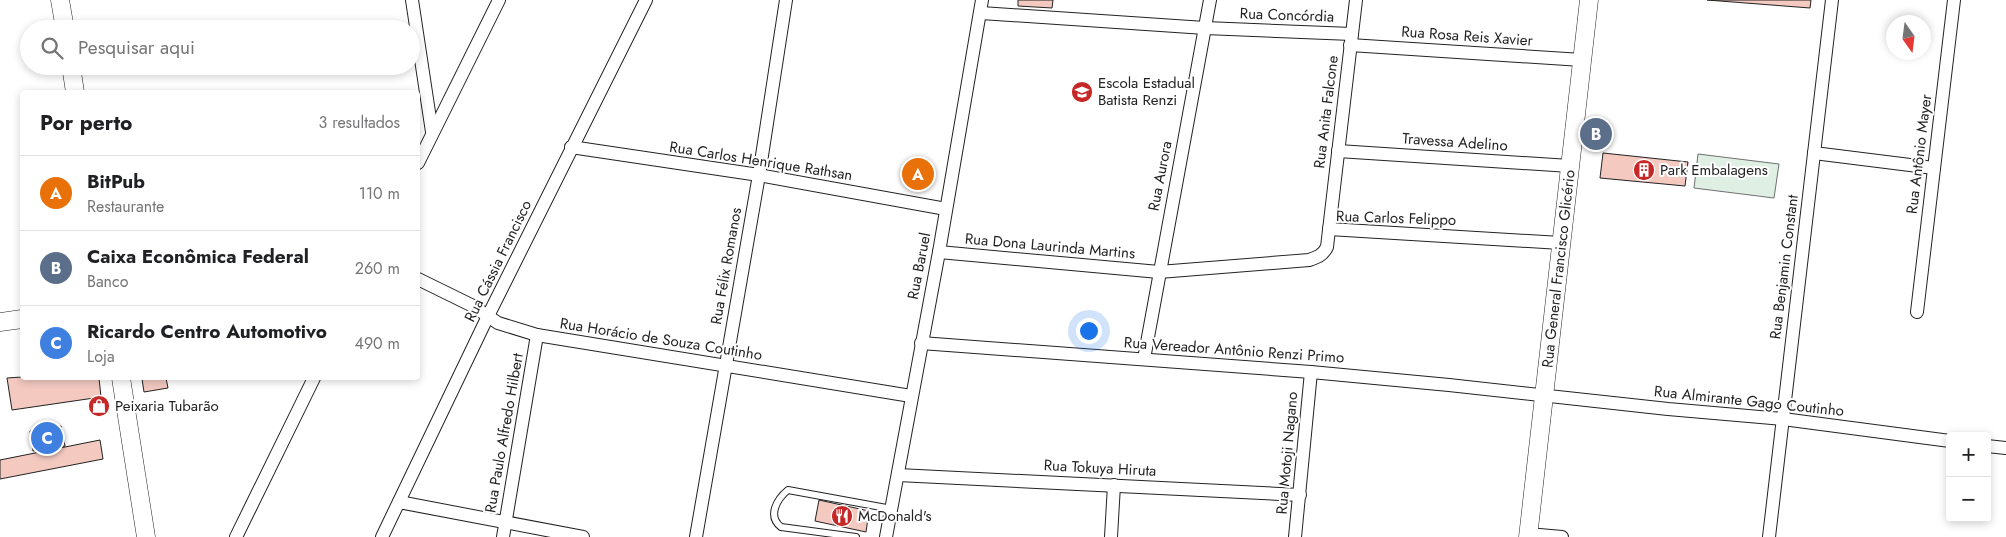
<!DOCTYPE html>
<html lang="pt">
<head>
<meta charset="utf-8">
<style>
  :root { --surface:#fff; --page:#f6f6f6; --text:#202124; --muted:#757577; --line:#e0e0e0; --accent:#7c3aed }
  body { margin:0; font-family:Jost,sans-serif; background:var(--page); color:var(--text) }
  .controls { position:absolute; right:15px; bottom:15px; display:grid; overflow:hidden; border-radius:5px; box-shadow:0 2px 8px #0003 }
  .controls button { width:45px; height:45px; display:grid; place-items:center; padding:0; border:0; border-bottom:1px solid var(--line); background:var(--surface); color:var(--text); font:25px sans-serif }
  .compass { position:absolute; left:1886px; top:15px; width:45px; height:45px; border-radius:50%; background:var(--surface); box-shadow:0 2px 8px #0003; rotate:166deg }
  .you { position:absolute; left:1088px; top:330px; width:18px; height:18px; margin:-12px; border:4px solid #fff; border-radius:50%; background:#1a73e8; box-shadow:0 0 0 8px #1a73e833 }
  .badge { display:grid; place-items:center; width:32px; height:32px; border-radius:50%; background:var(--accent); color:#fff; font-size:16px; font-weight:700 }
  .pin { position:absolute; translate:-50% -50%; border:2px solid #fff; box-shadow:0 1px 5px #0006 }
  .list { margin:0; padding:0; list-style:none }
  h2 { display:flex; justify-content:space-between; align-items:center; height:65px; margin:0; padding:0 20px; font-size:21px }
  h2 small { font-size:16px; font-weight:400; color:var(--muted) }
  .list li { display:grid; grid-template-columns:32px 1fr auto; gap:15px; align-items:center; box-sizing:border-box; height:75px; padding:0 20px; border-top:1px solid var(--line) }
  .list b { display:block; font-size:19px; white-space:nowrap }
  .list p { margin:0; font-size:16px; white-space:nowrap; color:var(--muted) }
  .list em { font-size:16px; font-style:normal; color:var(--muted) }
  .icon { flex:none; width:28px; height:28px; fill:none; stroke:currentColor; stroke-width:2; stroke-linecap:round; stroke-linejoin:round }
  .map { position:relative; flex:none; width:2006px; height:537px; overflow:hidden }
  .search { position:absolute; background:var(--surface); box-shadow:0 2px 8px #0003; left:20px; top:20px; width:400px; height:55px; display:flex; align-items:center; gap:12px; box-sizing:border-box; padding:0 18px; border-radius:28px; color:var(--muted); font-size:19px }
  .panel { position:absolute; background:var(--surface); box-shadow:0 2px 8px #0003; left:20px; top:90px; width:400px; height:290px; border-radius:5px }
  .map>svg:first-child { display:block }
  .green { fill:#e0efe3; stroke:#6f6f6f }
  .building { fill:#f3c9c0; stroke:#222 }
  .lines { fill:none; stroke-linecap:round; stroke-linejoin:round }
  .lane-casing { stroke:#222; stroke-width:8 }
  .street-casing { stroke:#222; stroke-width:14 }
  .secondary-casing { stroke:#222; stroke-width:19 }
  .lane { stroke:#fff; stroke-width:6 }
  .street { stroke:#fff; stroke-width:12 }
  .secondary { stroke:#fff; stroke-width:18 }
  .labels { text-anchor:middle; stroke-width:4; stroke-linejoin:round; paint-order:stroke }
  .street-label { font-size:15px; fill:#222; stroke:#fff }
  .poi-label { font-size:15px; fill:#222; stroke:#fff; text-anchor:start }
</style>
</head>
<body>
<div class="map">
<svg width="2006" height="537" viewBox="0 0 2006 537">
  <rect width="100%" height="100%" fill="#fff"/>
  <!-- green -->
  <path class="green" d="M1698 154 1779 164 1774 198 1694 188Z"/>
  <!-- building -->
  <g class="building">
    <path d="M1018 0H1053L1052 8 1018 6Z"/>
    <path d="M1707 0H1811L1810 8Z"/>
    <path d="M1603 153 1688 162 1685 186 1600 178Z"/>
    <path d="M22 377 99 378 101 397 12 410 7 378Z"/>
    <path d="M151 378H166L168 388 144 392 142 379Z"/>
    <path d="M61 426 65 446 33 451 30 431Z"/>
    <path d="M100 440 103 459 0 479V460Z"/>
    <path d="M819 500 869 511 866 532 815 521Z"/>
  </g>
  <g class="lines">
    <!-- lane casing -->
    <g class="lane-casing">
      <path id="lane" d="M856 537 781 527C767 516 777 499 788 490L892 509"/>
    </g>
    <!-- street casing -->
    <g class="street-casing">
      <g id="street">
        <path d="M412 0 432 132"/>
        <path d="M981 13 1205 28 1352 34"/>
        <path d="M1350 45 1582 60"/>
        <path d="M571 147 759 175 946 209"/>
        <path d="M1338 151 1570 166"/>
        <path d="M1814 153 1934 168"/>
        <path d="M418 163 499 0"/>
        <path d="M1329 229 1561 243"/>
        <path d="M939 252 1159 272 1309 260C1318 257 1323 255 1327 247L1356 0"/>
        <path d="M418 279 473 306 498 323 537 335 911 396"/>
        <path d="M1917 312 1954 0"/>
        <path d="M921 343 1311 372 1449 385 1668 409 1783 419 1950 441"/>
        <path d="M1144 359 1210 0"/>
        <path d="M1987 446 2006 448"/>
        <path d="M898 475 1300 495"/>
        <path d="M399 502 583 537"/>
        <path d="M1528 534 1562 537"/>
        <path d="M236 537 314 378"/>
        <path d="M382 537 488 316 646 0"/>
        <path d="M503 537 537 335"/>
        <path d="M696 537 759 175 786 0"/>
        <path d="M886 537 939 252 982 0"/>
        <path d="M1111 537 1114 485"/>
        <path d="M1295 537 1311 372"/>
        <path d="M1769 537 1832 0"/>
      </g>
    </g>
    <!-- secondary casing -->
    <g class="secondary-casing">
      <g id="secondary">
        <path d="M60 0 65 29"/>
        <path d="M71 66 75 92"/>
        <path d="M0 322 22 319"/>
        <path d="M121 378 146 537"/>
        <path id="s1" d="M1528 537 1589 0"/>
      </g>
    </g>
    <!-- lane -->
    <use href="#lane" class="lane"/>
    <!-- street -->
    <use href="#street" class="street"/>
    <!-- secondary -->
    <use href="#secondary" class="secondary"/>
  </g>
  <!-- icons -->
  <defs>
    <g id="school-disc" transform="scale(1.125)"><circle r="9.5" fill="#c62828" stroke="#fff"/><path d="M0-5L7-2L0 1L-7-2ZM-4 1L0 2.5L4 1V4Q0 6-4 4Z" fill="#fff"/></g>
    <g id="building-disc" transform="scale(1.125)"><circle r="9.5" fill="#c62828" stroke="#fff"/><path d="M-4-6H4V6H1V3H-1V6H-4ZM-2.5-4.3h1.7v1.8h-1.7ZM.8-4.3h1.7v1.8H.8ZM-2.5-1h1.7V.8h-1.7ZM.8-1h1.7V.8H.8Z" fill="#fff"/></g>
    <g id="shop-disc" transform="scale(1.125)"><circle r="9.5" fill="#c62828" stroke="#fff"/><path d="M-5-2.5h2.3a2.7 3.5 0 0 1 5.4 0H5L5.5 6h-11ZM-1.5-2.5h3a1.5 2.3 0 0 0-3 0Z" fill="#fff"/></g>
    <g id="restaurant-disc" transform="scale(1.125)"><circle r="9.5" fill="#c62828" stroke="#fff"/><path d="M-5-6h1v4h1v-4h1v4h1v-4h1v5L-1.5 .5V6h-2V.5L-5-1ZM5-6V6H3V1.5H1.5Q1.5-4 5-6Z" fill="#fff"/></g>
  </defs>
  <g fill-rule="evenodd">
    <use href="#school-disc" x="1082" y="92"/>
    <use href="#building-disc" x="1644" y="170"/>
    <use href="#shop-disc" x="99" y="406"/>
    <use href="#restaurant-disc" x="842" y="516"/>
  </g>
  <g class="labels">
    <!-- street labels -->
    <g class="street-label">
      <text transform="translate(1287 15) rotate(2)" y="5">Rua Concórdia</text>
      <text transform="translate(1467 36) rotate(4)" y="5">Rua Rosa Reis Xavier</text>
      <text transform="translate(1326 112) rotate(-83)" y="5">Rua Anita Falcone</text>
      <text transform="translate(1455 142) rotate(4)" y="5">Travessa Adelino</text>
      <text transform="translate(1919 154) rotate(-83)" y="5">Rua Antônio Mayer</text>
      <text transform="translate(761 161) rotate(9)" y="5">Rua Carlos Henrique Rathsan</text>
      <text transform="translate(1160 176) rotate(-79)" y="5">Rua Aurora</text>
      <text transform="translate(1396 218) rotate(2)" y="5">Rua Carlos Felippo</text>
      <text transform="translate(1050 246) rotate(5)" y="5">Rua Dona Laurinda Martins</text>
      <text transform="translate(498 261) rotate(-64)" y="5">Rua Cássia Francisco</text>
      <text transform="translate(726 266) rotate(-80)" y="5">Rua Félix Romanos</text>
      <text transform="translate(919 266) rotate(-79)" y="5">Rua Baruel</text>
      <text transform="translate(1784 267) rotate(-83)" y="5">Rua Benjamin Constant</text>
      <text dy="5" stroke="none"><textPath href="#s1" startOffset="270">Rua General Francisco Glicério</textPath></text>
      <text transform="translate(661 339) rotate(9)" y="5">Rua Horácio de Souza Coutinho</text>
      <text transform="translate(1234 350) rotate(4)" y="5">Rua Vereador Antônio Renzi Primo</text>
      <text transform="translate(1749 401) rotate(6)" y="5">Rua Almirante Gago Coutinho</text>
      <text transform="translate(504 433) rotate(-80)" y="5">Rua Paulo Alfredo Hilbert</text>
      <text transform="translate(1287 453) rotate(-85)" y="5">Rua Motoji Nagano</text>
      <text transform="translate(1100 468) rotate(3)" y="5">Rua Tokuya Hiruta</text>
    </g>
    <!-- poi labels -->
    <g class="poi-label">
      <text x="1098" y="88">Escola Estadual<tspan x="1098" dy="17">Batista Renzi</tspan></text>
      <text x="1660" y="175">Park Embalagens</text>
      <text x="115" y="411">Peixaria Tubarão</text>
      <text x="858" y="521">McDonald's</text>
    </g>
  </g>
</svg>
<div class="controls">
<button>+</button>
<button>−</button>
</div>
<svg class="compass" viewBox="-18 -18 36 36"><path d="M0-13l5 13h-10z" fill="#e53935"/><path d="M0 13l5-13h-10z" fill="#757577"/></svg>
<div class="you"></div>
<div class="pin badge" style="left:918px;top:174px;background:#e8710a">A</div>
<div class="pin badge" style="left:1596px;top:134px;background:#5c6f8a">B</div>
<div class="pin badge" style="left:47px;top:438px;background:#3f7fe0">C</div>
<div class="search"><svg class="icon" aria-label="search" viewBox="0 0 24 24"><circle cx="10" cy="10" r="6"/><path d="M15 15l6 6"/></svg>Pesquisar aqui</div>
<section class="panel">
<h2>Por perto<small>3 resultados</small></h2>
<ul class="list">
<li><span class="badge" style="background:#e8710a">A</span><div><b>BitPub</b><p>Restaurante</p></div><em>110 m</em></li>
<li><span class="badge" style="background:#5c6f8a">B</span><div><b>Caixa Econômica Federal</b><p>Banco</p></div><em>260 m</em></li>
<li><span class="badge" style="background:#3f7fe0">C</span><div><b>Ricardo Centro Automotivo</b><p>Loja</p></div><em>490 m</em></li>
</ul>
</section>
</div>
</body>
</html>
